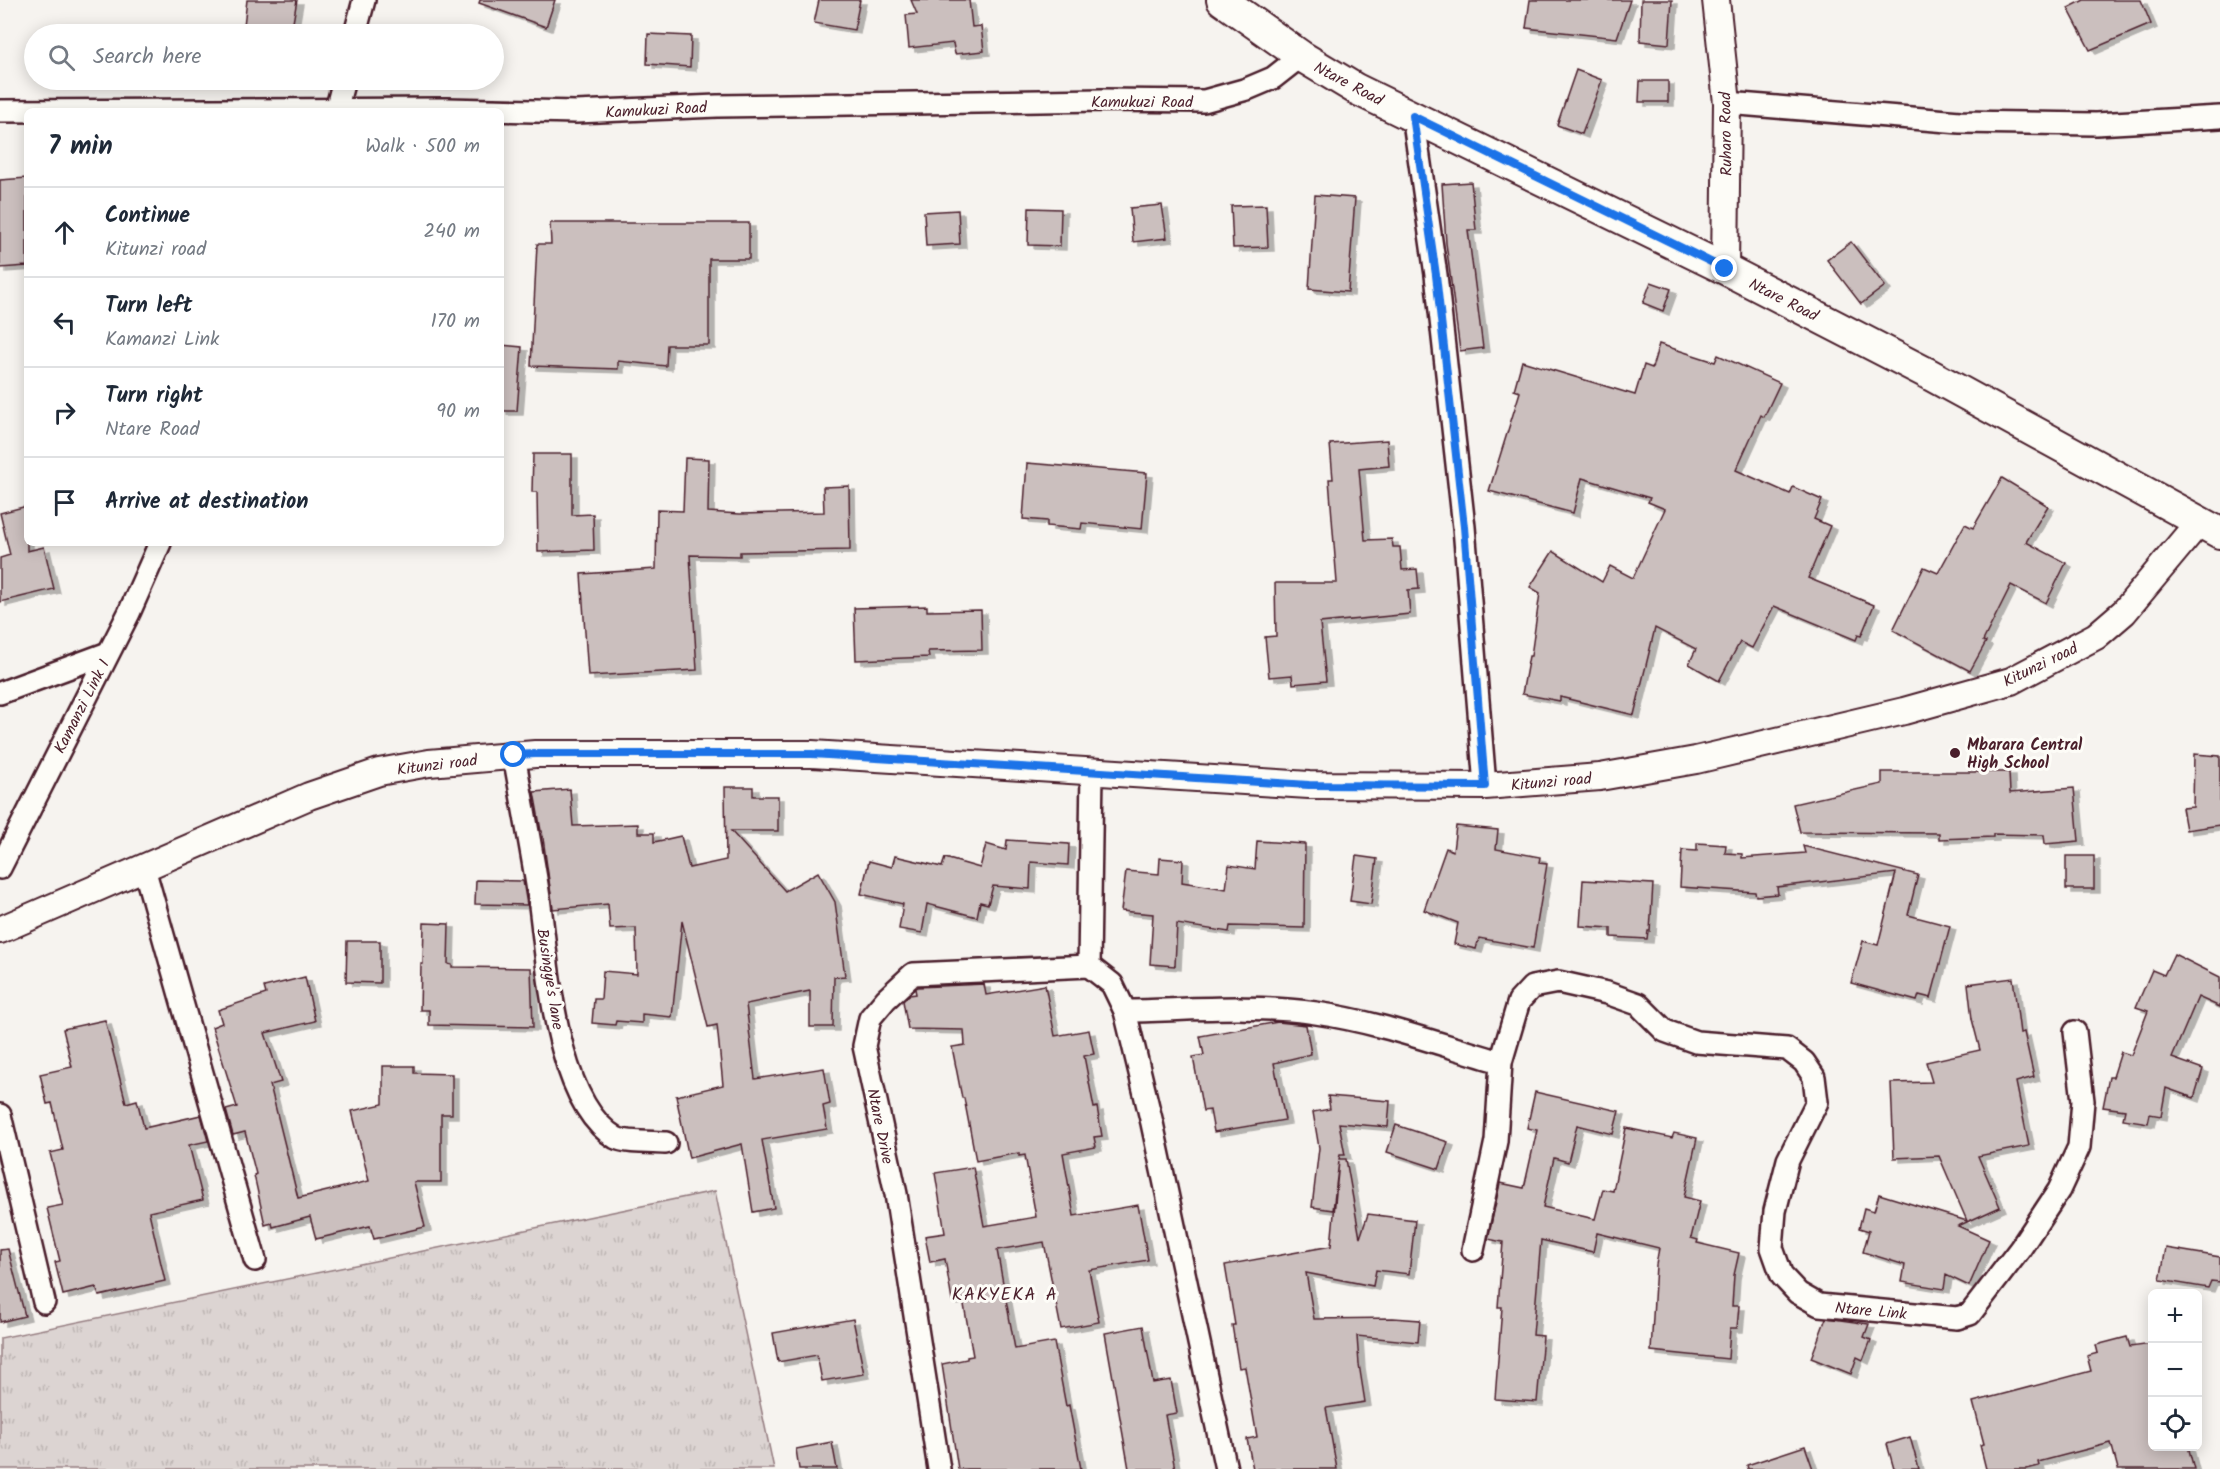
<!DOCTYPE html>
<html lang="en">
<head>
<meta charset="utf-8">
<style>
  :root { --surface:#fff; --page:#f6f6f7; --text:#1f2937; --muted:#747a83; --line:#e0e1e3 }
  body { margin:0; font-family:Kalam,sans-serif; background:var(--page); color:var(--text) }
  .controls { position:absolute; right:18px; bottom:18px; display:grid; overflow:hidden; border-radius:9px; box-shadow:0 3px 15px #0003 }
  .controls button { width:54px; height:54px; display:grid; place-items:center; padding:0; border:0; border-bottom:2px solid var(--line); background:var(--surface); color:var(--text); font:30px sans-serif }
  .stop { position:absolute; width:18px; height:18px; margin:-14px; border:4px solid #1a73e8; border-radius:50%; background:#fff }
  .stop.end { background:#1a73e8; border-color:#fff; box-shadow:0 2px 6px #0008 }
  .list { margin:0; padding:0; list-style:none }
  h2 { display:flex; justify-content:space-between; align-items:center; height:78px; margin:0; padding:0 24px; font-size:26px }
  h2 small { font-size:20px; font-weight:400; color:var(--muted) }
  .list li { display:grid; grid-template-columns:39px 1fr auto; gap:18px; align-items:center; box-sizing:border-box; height:90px; padding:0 24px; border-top:2px solid var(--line) }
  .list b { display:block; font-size:22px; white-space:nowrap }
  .list p { margin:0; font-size:20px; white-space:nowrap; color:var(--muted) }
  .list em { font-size:20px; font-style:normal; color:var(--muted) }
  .icon { flex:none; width:33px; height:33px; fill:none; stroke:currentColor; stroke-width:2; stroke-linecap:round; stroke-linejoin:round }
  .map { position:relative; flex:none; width:2220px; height:1469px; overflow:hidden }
  .search { position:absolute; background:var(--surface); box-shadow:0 3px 15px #0003; left:24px; top:24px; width:480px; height:66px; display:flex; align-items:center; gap:15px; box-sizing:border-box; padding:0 21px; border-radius:33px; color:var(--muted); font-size:22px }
  .panel { position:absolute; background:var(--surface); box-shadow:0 3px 15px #0003; left:24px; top:108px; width:480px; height:438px; border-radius:9px }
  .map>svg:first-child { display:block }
  .grass { fill:url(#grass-tufts); stroke:#937a7e; stroke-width:1.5 }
  .building { fill:#cbbfbe; stroke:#4a1f2b; stroke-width:1.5; filter:url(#shadow) }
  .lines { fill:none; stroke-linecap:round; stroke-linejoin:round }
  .minor-casing { stroke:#4a1f2b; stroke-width:26 }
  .tertiary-casing { stroke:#4a1f2b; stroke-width:30 }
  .secondary-casing { stroke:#4a1f2b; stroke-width:34 }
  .minor { stroke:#fdfcf7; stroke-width:21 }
  .tertiary { stroke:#fdfcf7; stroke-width:26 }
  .secondary { stroke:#fdfcf7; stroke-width:30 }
  .route { stroke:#1a73e8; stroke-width:8 }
  .poi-dot { fill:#4a1f2b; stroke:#fdfcf7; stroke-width:2 }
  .labels { text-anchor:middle; stroke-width:6; stroke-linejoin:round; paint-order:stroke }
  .street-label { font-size:16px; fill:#4a1f2b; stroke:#fdfcf7 }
  .poi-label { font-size:16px; font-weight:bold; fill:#4a1f2b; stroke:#fdfcf7; text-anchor:start }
  .neighbourhood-label { font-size:18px; letter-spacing:1.5px; fill:#4a1f2b; stroke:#fdfcf7 }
</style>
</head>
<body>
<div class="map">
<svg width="2220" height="1469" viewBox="0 0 2220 1469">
  <defs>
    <pattern id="grass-tufts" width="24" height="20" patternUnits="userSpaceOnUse" patternTransform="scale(1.5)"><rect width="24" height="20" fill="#dcd4d2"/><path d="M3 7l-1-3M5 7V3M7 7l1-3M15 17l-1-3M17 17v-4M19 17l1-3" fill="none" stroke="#beb6b4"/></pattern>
    <filter id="shadow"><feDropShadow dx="6" dy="4" stdDeviation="0" flood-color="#0004"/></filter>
  </defs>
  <rect width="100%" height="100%" fill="#f6f3ef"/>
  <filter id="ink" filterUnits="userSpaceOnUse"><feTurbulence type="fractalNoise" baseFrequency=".0167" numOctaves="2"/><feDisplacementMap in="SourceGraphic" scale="12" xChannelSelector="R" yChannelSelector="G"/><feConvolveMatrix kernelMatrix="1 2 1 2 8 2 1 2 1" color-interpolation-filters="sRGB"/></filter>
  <g filter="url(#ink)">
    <!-- grass -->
    <path class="grass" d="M715 1191 774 1469H0V1338Z"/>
    <!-- building -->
    <g class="building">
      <path d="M247 0H297L291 34H243Z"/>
      <path d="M480 0H555L546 27 479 3Z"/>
      <path d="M819 0H860L854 30 814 23Z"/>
      <path d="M911 0H969L972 27 981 26 984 51 955 54 953 43 909 48 906 15 917 14Z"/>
      <path d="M1530 0H1630L1617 38 1526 28Z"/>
      <path d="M1641 0H1672L1669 44 1640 41Z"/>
      <path d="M2084 0H2141L2151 24 2090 50 2068 8Z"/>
      <path d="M648 34 691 36 690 67 647 64Z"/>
      <path d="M1576 70 1602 80 1582 134 1557 125Z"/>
      <path d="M1640 81H1668V102H1639Z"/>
      <path d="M27 178V266L0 268V180Z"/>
      <path d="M1471 182 1476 230H1468L1483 348 1460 351 1446 243 1442 184Z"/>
      <path d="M1315 195 1355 198 1348 292 1309 289Z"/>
      <path d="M1162 205 1167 238 1133 242 1130 208Z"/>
      <path d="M1266 205 1268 247 1233 248 1231 206Z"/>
      <path d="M1029 208 1061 209 1060 246 1028 245Z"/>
      <path d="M958 210 960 244 926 246 924 212Z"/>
      <path d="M550 223H749V259H709V345H667L666 366 618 361V369L531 366 537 244H551Z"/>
      <path d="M1851 242 1885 286 1861 304 1827 260Z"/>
      <path d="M1651 282 1671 289 1663 311 1643 303Z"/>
      <path d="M1659 344 1715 362 1718 355 1780 383 1764 417 1761 415 1736 470 1790 494 1793 487 1822 500 1814 519 1830 526 1808 578 1874 605 1861 636 1858 635 1856 640 1774 606 1752 648 1740 642 1719 681 1689 664 1696 649 1655 628 1634 715 1560 697V701L1522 694 1529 656H1531L1540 593 1530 587 1553 551 1602 582 1610 566 1633 578 1665 509 1648 502 1650 498 1582 478 1573 513 1489 491 1520 392 1514 390 1522 361 1635 395 1644 365 1652 368Z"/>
      <path d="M501 345 522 347 517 411H501Z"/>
      <path d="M1387 440 1389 466 1359 469 1365 540 1392 539 1393 547H1400L1402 570 1417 569 1419 589 1408 590 1410 614 1320 623 1326 681 1293 684 1292 675 1269 677 1265 637 1276 636 1275 583H1337L1329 479H1333L1330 444Z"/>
      <path d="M533 454H572V515L593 514 594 550 538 552 537 492H532Z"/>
      <path d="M685 458 709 459 708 512 740 514 824 512 823 487 849 486 850 550 740 552V556L690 555 697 670 588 676 581 574 656 569 657 510 683 511Z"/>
      <path d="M1027 463 1147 473 1142 529 1082 523 1081 529 1047 526V521L1023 519Z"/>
      <path d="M2002 478 2048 506 2026 542 2066 563 2046 603 2011 585 1983 641 1986 642 1970 671 1893 630 1924 567 1938 573 1965 524 1973 528Z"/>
      <path d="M27 506V551L44 547 54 589 0 602V558L10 555 0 513Z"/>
      <path d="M927 606V611L981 610 982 650 928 651 929 657 856 660 854 608Z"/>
      <path d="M2194 754 2220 756V825L2186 830 2182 808 2193 807Z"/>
      <path d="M1882 772H2009L2010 793 2074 788 2079 841 2045 844 2044 835 1993 834V837L1939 839V833L1800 832 1793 804 1882 784Z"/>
      <path d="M725 787H753V796H778V831H731L785 891 818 872 835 902 845 976 834 977 833 1027H810V991L746 1004 755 1079 824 1068 830 1104 823 1106 827 1129 762 1140 774 1208 753 1212 742 1144 689 1158 676 1096 723 1085 717 1025 708 1027 682 921 672 1017 642 1014V1023L616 1021 615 1025 592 1023 594 999H601L603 971 637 974 636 928 610 929 608 904 553 909 542 831H541L534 792 570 789 573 826 638 824V833H654V842L681 836 689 868 726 860Z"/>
      <path d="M1456 826 1498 830 1496 849 1540 857 1539 863 1547 864 1533 948 1479 938 1476 949 1454 944 1458 923 1424 910 1446 848 1453 851Z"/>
      <path d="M1007 840 1069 844 1068 865 1031 862 1030 889 993 886 988 904 980 902 977 917 927 904 922 933 899 929 903 904 861 894 869 861 892 867 895 856 942 867 945 858 980 868 986 844 1006 850Z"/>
      <path d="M1257 841 1305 844 1304 928 1230 926 1229 932 1177 924 1175 966 1150 964 1153 914 1121 911 1126 871 1159 874 1160 858 1183 860 1182 882 1226 889 1229 865 1255 869Z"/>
      <path d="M1697 843 1726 845 1725 853 1742 854V858L1805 853 1803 846 1918 875 1908 915 1950 926 1931 998 1919 995 1917 1001 1851 983 1863 941 1878 945 1896 873 1777 887 1778 894 1756 896 1755 892 1680 887 1682 850 1697 851Z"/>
      <path d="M1356 856 1377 859 1371 904 1350 901Z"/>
      <rect x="2066" y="856" width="28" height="33"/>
      <path d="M476 880 523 881 527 905 475 904Z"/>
      <path d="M1583 880 1653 884 1650 931H1648L1647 939 1611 937V928L1580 926Z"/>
      <path d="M424 923 449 924 448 964 452 965V967L531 968 533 1027 429 1025V1010H420L421 964H423Z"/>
      <path d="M347 941H380V983L346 982Z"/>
      <path d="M2174 954 2220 977V1007L2198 997 2172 1058 2203 1069 2194 1098 2166 1088 2161 1116 2150 1114 2148 1123 2123 1119 2125 1110 2103 1107 2109 1077H2113L2121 1052 2131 1055 2148 1011 2136 1007 2152 970 2164 975Z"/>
      <path d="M305 977 315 1021 265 1033 281 1082 270 1085 298 1198 369 1181 352 1111 383 1104V1066H414V1073L452 1074V1114H441V1182H414L425 1227 374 1239 370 1226 316 1239 310 1217 273 1227 272 1223 265 1225 254 1175 256 1174 245 1132 233 1135 226 1110 237 1107 212 1027 222 1023 218 1010 266 994 264 987Z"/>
      <path d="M2013 978 2020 1033 2024 1032 2034 1077 2016 1082 2029 1146 1978 1156 2000 1207 1958 1226 1989 1240 1969 1286 1946 1275 1944 1289 1902 1282 1905 1265 1863 1252 1869 1231 1859 1228 1864 1208 1874 1211 1879 1194 1967 1221 1939 1156 1894 1158 1891 1083 1932 1082 1926 1062 1980 1050 1972 1019 1968 984Z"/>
      <path d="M984 984 986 995 1045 985 1055 1036 1089 1030 1094 1054 1084 1056 1094 1108 1097 1107 1102 1136 1094 1137 1096 1147 1063 1153 1074 1216 1138 1205 1148 1260 1089 1270 1099 1322 1061 1329 1044 1242 997 1250 1015 1349 1054 1342 1066 1406 1069 1405 1081 1469H958L942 1364 967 1359V1357L973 1356 963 1299 952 1301 945 1259 930 1262 925 1236 945 1233 935 1173 973 1167 984 1226 1036 1217 1025 1155 1019 1156V1153L976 1161 964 1098H962L952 1047 965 1045 964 1030 908 1029 903 1001 909 995 916 994 915 989 918 987Z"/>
      <path d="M105 1020 126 1103 137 1100 144 1128 201 1115 208 1141 189 1145 203 1200 149 1212 165 1281 99 1296 96 1287 63 1295 55 1262 60 1261 47 1208 63 1205 50 1153 63 1150 52 1103 47 1104 40 1074 72 1067 63 1029Z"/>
      <path d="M1278 1022 1306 1025 1311 1054 1274 1063 1285 1120 1214 1132 1210 1110 1203 1111 1193 1057 1204 1055 1200 1036Z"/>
      <path d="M1535 1092 1619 1111 1613 1134 1577 1125 1568 1162 1554 1158 1543 1207 1595 1219 1603 1189 1613 1191 1626 1128 1672 1138 1674 1133 1697 1138 1684 1197 1700 1201 1691 1238 1698 1240 1697 1243 1739 1253 1734 1275 1732 1306H1739L1737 1328H1730L1728 1359 1651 1351 1656 1265 1659 1248 1597 1233 1593 1252 1541 1240 1533 1335 1543 1336 1537 1402 1495 1399 1502 1307H1498L1503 1242 1488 1239 1500 1183 1524 1188 1537 1130 1527 1128Z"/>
      <path d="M1328 1096 1390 1101 1388 1127 1339 1123 1345 1155H1340L1339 1159H1346L1360 1238 1368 1214 1415 1220 1409 1274 1376 1270 1373 1286 1306 1273 1314 1319 1393 1318 1420 1320 1418 1342 1357 1336 1359 1364 1365 1402 1326 1408 1337 1469H1253L1247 1439 1257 1437 1245 1367 1239 1368 1232 1325H1235L1225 1265 1331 1246 1339 1161 1333 1210 1312 1207 1319 1148 1313 1112 1330 1109Z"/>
      <path d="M1396 1125 1448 1142 1439 1169 1387 1152Z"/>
      <path d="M2166 1248 2220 1257V1282L2211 1281 2208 1288 2160 1280Z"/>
      <path d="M8 1249 25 1316 0 1322V1250Z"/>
      <path d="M1826 1318 1869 1324 1864 1337 1871 1340 1863 1360 1857 1357 1851 1374 1811 1358Z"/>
      <path d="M853 1319 864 1374 822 1381 817 1355 778 1362 773 1333Z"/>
      <path d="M1143 1326 1153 1383 1171 1380 1177 1413 1165 1415 1175 1469H1129L1105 1333Z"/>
      <path d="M2127 1337 2130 1347 2152 1344V1446H2188L2194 1469H2118L2111 1443 2038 1462 2039 1466 2027 1469H1986L1980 1445 1984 1444 1973 1402 2091 1371 2087 1356 2098 1353 2096 1345Z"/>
      <path d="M1910 1437 1919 1469H1894L1887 1444Z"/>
      <path d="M832 1442 837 1469H799L796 1449Z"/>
      <path d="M1805 1446 1813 1469H1748L1747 1465Z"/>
    </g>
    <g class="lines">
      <!-- minor casing -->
      <g class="minor-casing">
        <g id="minor">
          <path d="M355 34 364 0"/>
          <path d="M1727 103 1960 122 2096 124 2220 117"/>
          <path d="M336 110 344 80"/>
          <path d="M0 111 447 109 576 112 717 106 1102 100 1204 101 1247 89 1273 78 1301 56"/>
          <path d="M1413 115 1436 275 1464 527 1485 786"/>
          <path d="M0 693 108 653"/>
          <path d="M514 755C522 801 531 846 538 891 548 957 553 1101 616 1138 625 1143 655 1142 666 1143"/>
          <path d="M0 868 129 613 160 543"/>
          <path d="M144 868 255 1260"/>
          <path d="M1089 966 1112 984 1125 1011 1152 1123 1226 1469"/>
          <path d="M1089 966 1092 771"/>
          <path d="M1125 1011C1188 1010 1253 1004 1316 1013 1379 1022 1441 1045 1501 1062"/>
          <path d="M0 1115 44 1302"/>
          <path d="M1473 1250 1496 1141 1501 1062 1519 1001 1532 987 1558 982 1607 993 1638 1004 1665 1031 1696 1042 1787 1049 1804 1062 1814 1077 1817 1102 1788 1160 1775 1211 1772 1248 1782 1276 1798 1293 1819 1305 1957 1318 1970 1314 2020 1249 2059 1190 2079 1147 2083 1101 2075 1032"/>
          <path d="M939 1469 896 1194 864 1046 870 1018 886 999 913 974 1089 966"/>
        </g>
      </g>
      <!-- tertiary casing -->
      <g class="tertiary-casing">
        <g id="tertiary">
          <path d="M1716 0 1727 103 1725 269"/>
          <path d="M0 930 309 796 379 772 429 763 535 754H812L1309 785 1485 786 1600 777 1696 760 1904 711 2011 681 2096 636 2124 612 2199 522"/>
        </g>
      </g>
      <!-- secondary casing -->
      <g class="secondary-casing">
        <path id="secondary" d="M1222 0 1301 56 1356 89 1725 269 1925 372 2220 533"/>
      </g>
      <!-- minor -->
      <use href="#minor" class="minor"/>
      <!-- tertiary -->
      <use href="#tertiary" class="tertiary"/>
      <!-- secondary -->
      <use href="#secondary" class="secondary"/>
    </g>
  </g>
  <g class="lines" filter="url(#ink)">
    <!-- route -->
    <path class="route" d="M514 755 535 754H812L1309 785 1485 786 1464 527 1436 275 1413 116 1725 269"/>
  </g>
  <!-- markers -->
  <circle class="poi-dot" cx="1955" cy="753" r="6"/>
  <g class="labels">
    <!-- street labels -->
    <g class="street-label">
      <text transform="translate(1349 83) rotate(28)" y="6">Ntare Road</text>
      <text x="1142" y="107">Kamukuzi Road</text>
      <text transform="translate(656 109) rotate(-3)" y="6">Kamukuzi Road</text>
      <text transform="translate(1725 134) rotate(-91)" y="6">Ruharo Road</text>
      <text transform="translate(1784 299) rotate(27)" y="6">Ntare Road</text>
      <text transform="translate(2040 664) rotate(-26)" y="6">Kitunzi road</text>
      <text transform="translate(81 706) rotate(-63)" y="6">Kamanzi Link I</text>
      <text transform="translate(437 764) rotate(-7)" y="6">Kitunzi road</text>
      <text transform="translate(1551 781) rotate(-5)" y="6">Kitunzi road</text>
      <text transform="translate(551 979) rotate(81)" y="6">Busingye's lane</text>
      <text transform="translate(881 1126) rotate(78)" y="6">Ntare Drive</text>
      <text transform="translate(1871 1310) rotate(5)" y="6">Ntare Link</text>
    </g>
    <!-- poi labels -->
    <g class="poi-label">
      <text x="1967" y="750">Mbarara Central<tspan x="1967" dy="18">High School</tspan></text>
    </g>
    <!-- neighbourhood labels -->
    <g class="neighbourhood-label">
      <text x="1005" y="1300">KAKYEKA A</text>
    </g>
  </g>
</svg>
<div class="controls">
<button>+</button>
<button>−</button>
<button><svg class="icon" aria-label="locate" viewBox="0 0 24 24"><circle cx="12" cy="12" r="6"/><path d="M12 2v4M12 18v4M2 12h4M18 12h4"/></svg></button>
</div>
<div class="stop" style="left:514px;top:755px"></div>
<div class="stop end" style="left:1725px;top:269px"></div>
<div class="search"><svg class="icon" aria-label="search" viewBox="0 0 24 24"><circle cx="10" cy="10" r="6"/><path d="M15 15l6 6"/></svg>Search here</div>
<section class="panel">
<h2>7 min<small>Walk · 500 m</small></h2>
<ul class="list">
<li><svg class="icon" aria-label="ahead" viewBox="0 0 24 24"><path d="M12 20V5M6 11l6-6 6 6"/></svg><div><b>Continue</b><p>Kitunzi road</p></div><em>240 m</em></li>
<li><svg class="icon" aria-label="left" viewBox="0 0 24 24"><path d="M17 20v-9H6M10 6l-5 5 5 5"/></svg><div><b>Turn left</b><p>Kamanzi Link</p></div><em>170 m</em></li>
<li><svg class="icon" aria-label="right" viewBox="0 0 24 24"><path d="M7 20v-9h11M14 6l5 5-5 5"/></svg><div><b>Turn right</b><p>Ntare Road</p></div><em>90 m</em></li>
<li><svg class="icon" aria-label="arrive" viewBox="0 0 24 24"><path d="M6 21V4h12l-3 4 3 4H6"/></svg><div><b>Arrive at destination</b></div></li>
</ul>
</section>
</div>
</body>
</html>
